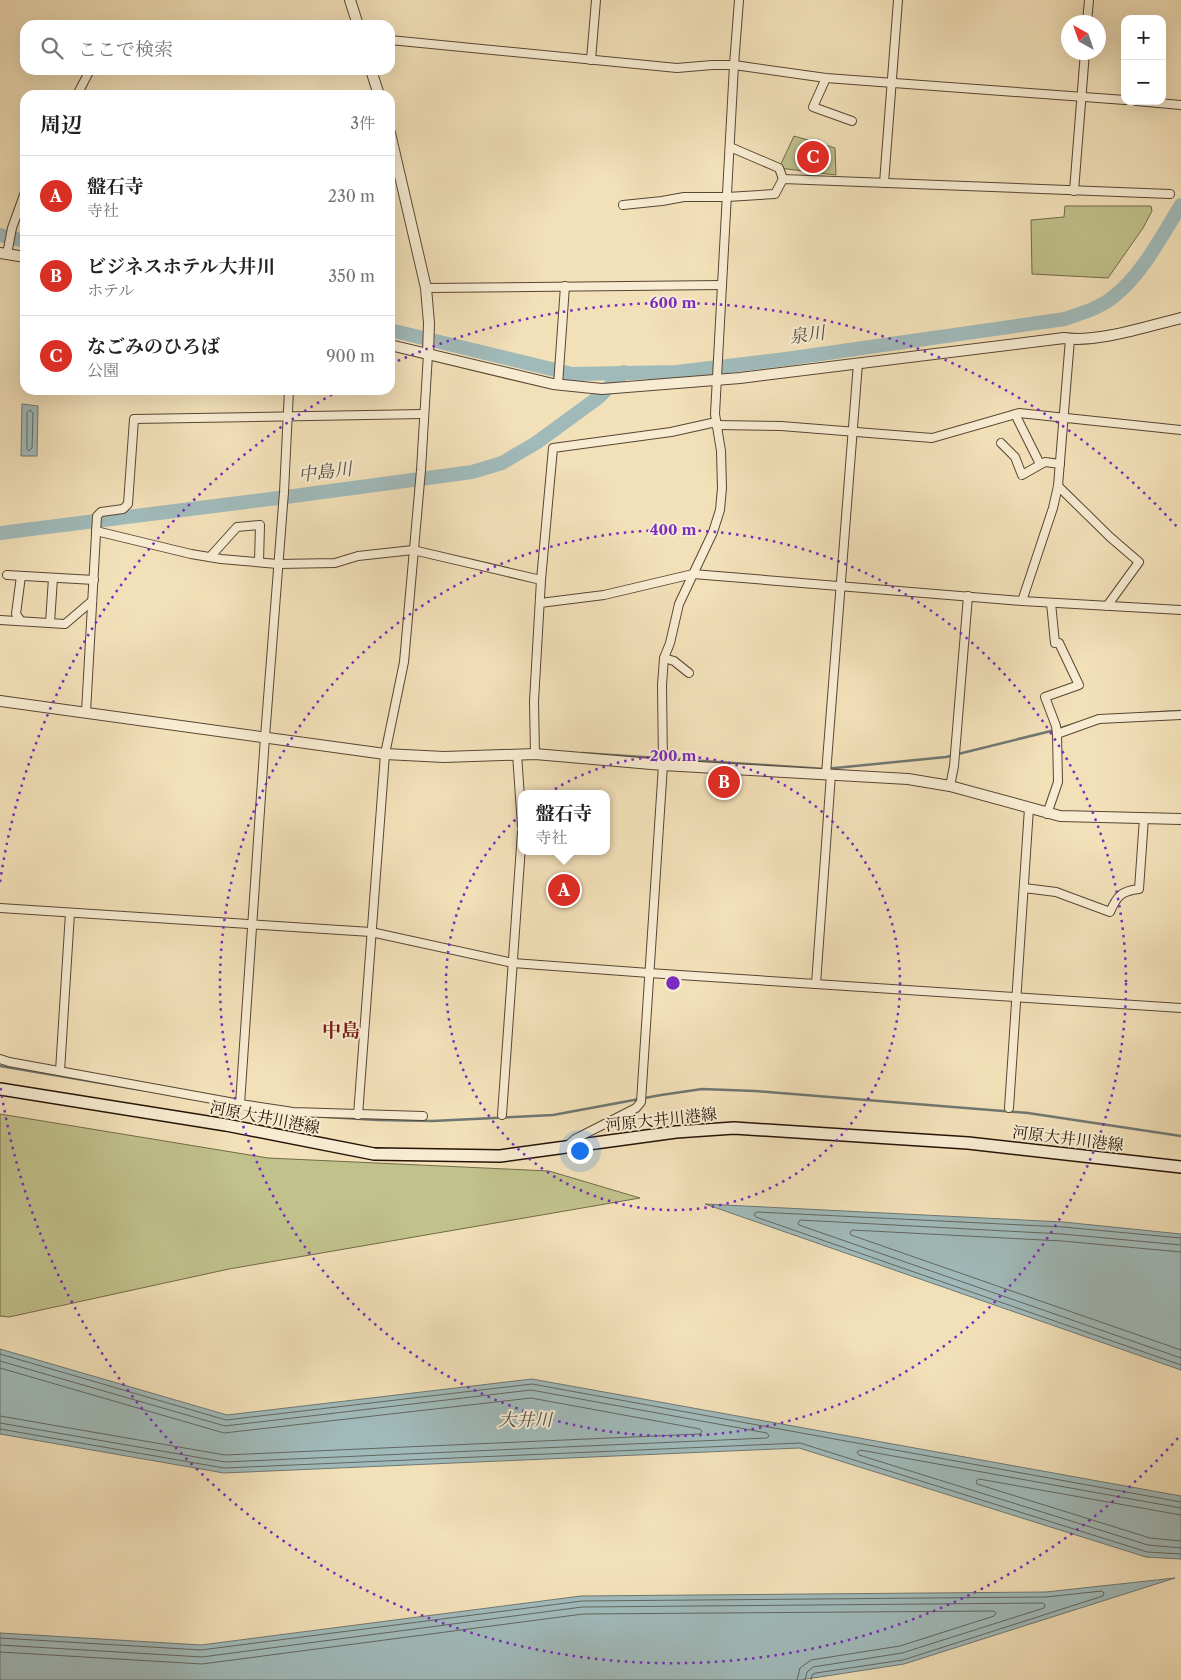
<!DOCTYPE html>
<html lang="ja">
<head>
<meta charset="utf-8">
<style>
  :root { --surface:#fff; --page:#f2f2f2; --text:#202124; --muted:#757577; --line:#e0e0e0; --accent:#d93025 }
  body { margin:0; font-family:"Libre Caslon Text","Noto Serif JP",serif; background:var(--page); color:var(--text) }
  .controls { position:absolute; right:15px; top:15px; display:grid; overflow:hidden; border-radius:10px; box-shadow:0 5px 20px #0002 }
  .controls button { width:45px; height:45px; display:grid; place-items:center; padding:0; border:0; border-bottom:1px solid var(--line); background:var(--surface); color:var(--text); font:25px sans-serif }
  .compass { position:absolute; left:1061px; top:15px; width:45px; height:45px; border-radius:50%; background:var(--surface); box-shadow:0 5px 20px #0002; rotate:320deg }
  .you { position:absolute; left:579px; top:1150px; width:18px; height:18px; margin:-12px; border:4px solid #fff; border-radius:50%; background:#1a73e8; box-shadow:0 0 0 8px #1a73e833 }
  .badge { display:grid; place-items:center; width:32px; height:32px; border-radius:50%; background:var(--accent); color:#fff; font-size:16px; font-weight:700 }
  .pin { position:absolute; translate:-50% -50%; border:2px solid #fff; box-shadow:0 1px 5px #0006 }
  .popup { position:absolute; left:518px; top:790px; width:92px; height:65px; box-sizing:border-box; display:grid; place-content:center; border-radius:10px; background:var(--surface); filter:drop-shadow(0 1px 4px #0005); font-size:16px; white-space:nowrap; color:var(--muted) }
  .popup b { font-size:19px; color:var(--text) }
  .popup::after { content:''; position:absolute; left:50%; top:100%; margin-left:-10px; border:10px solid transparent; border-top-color:var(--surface) }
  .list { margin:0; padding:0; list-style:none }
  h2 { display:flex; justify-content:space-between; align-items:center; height:65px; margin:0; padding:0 20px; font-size:21px }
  h2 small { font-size:16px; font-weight:400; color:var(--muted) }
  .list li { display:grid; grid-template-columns:32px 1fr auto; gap:15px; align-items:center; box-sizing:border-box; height:80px; padding:0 20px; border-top:1px solid var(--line) }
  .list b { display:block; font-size:19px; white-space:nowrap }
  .list p { margin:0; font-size:16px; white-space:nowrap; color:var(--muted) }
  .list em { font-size:16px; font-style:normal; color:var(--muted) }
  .icon { flex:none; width:28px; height:28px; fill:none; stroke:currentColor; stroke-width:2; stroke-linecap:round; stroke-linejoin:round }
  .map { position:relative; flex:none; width:1181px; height:1680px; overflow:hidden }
  .search { position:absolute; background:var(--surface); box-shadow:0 5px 20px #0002; left:20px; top:20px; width:375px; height:55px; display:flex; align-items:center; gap:12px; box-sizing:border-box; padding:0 18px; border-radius:15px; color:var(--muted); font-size:19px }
  .panel { position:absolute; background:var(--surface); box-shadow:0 5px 20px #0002; left:20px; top:90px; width:375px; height:305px; border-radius:15px }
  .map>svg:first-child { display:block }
  .green { fill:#c0c18b; stroke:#726a49 }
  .water { fill:#a0baba; stroke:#6f7772 }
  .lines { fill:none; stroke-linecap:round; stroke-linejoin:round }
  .shore { stroke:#626660; stroke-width:1 }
  .stream { stroke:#6f7772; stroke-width:2.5 }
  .river { stroke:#a0baba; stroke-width:14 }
  .minor-casing { stroke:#584633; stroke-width:10 }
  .tertiary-casing { stroke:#584633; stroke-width:12 }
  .secondary-casing { stroke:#251307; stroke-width:14 }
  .minor { stroke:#f7ebd1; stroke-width:8 }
  .tertiary { stroke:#f7ebd1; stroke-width:10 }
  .secondary { stroke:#f7ebd1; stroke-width:11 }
  .ring { fill:none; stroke:#7b2cbf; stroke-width:2.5; stroke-dasharray:2.5 5 }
  .labels { text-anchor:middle; stroke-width:4; stroke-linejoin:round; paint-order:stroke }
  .street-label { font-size:16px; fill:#251307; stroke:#f7ebd1 }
  .water-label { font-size:18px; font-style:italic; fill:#504d46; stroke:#f7ebd1 }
  .quarter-label { font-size:19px; font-weight:bold; fill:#7a1f14; stroke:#f7ebd1 }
  .centre { fill:#7b2cbf; stroke:#f7ebd1; stroke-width:2.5 }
  .ring-label { font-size:15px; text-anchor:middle; font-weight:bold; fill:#7b2cbf; stroke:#f7ebd1; stroke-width:4; stroke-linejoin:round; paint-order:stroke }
</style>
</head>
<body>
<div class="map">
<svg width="1181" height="1680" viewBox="0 0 1181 1680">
  <rect width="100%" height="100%" fill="#f2e0b8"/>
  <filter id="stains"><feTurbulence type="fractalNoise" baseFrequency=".004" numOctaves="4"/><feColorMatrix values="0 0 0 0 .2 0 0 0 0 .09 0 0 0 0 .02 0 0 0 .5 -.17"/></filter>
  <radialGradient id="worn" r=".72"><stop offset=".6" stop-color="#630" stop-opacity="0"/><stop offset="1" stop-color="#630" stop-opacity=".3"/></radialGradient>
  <!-- green -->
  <g class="green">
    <path d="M794 136 835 148 836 175 779 168Z"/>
    <path d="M1065 206H1151L1152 211 1143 228 1108 278 1032 274 1031 220 1064 217Z"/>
    <path d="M0 1114 268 1158 549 1171 640 1198 229 1269 9 1317 0 1316Z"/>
  </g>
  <!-- water -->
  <g class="water">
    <path d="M22 404 38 406 37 456H21Z"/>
    <path d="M705 1204 1063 1222 1181 1234V1370Z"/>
    <path d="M0 1349 227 1415 532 1379 1181 1496V1559L1146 1557 799 1448 224 1473 0 1434Z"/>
    <path d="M1175 1578 904 1664 800 1680H0V1633L201 1645 581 1596 1046 1592Z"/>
  </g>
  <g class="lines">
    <!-- shore -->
    <g class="shore">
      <path d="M30 410 33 413 32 448 29 451 27 449V413Z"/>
      <path d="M1181 1238 1063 1227 757 1212 754 1214 756 1217 1181 1365"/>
      <path d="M1181 1245 1062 1234 800 1220 798 1223 799 1225 1181 1358"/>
      <path d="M1181 1252 1062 1241 852 1230 850 1233 851 1235 1181 1350"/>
      <path d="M0 1354 226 1420 532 1384 1181 1502"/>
      <path d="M0 1361 225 1426 531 1390 767 1433 769 1436 767 1438 225 1462 0 1423"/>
      <path d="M0 1368 224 1433 531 1398 700 1429 702 1431 700 1434 225 1455 0 1416"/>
      <path d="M0 1429 224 1468 800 1443 1147 1552 1181 1554"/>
      <path d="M1181 1508 860 1450 857 1452 859 1455 1148 1545 1181 1548"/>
      <path d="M1181 1515 979 1479 976 1481 977 1484 1150 1538 1181 1541"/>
      <path d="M0 1638 201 1650 582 1601 1046 1597 1102 1591 1104 1593 1103 1596 903 1660 816 1673 812 1675 811 1680"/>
      <path d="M0 1645 202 1657 582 1607 1043 1603 1045 1605 1044 1608 902 1653 813 1667 807 1672 805 1680"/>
      <path d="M0 1652 202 1664 583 1614 994 1611 996 1613 994 1616 900 1646 811 1660 800 1668 797 1680"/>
    </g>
    <!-- stream -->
    <g class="stream">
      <path d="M1145 713 1181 711"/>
      <path d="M582 753 825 769 946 757 1055 730 1074 724"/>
      <path d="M0 1066 142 1090"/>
      <path d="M268 1112 284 1114"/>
      <path d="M310 1116 378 1120 432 1121 553 1115 661 1095 702 1089 755 1091 1028 1113 1181 1136"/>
    </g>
    <!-- river -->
    <g class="river">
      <path d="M0 235 25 241"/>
      <path d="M390 330 572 374 677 372 786 359 1065 319C1081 313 1098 309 1112 298 1142 275 1161 237 1181 205"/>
      <path d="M0 533 286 497 472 472 502 463 536 443 599 397 624 372"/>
    </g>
    <!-- minor casing -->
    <g class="minor-casing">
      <g id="minor">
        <path d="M1087 22 1089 0"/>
        <path d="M390 40 677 68 712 65H734L826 78 1125 100"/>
        <path d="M591 60 596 0"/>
        <path d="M826 78 813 107 852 121"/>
        <path d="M77 95 90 70"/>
        <path d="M1136 101 1181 105"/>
        <path d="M730 147 779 168 783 179"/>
        <path d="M884 183 898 0"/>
        <path d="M1074 191 1085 52"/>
        <path d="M623 205 662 201 684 197H727L775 194 783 179 1170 194"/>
        <path d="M7 254 12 228 25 192"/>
        <path d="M426 288 722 285"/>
        <path d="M558 385 565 286"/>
        <path d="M1015 414 1040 464"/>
        <path d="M716 425 781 426 932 438 1019 413 1181 430"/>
        <path d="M1001 443 1015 457 1022 475 1045 462 1060 464"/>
        <path d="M1058 486 1110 537 1139 562 1107 606"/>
        <path d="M96 531 191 554 221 559 278 564 335 563 358 556 413 550 541 580 534 701 535 754"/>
        <path d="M210 557 237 527 260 525 259 562"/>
        <path d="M7 575 94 580"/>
        <path d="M21 576 16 614 21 621"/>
        <path d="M541 580 553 448 671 432 716 422"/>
        <path d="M1022 601 1053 508 1058 486 1070 339"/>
        <path d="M540 603 604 595 693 574 1022 601 1181 610"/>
        <path d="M1051 603 1055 643H1059L1079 685 1045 697 1056 726 1057 734"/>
        <path d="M0 620 65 624 92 601"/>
        <path d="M50 623 53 578"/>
        <path d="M664 658 674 661 689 673"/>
        <path d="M86 712 97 516 101 512 123 509 128 504 134 419 423 414"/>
        <path d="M517 754 522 826"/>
        <path d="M826 774 858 363"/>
        <path d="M950 786 954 766 968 596"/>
        <path d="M1047 814 1058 782 1057 734 1099 719 1181 715"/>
        <path d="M1024 888 1056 892 1110 912C1117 896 1121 891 1139 889L1144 818"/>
        <path d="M0 908 371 932 513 963 649 973 1181 1008"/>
        <path d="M816 984 831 774"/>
        <path d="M0 1059 9 1062 240 1104 293 1112 423 1116"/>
        <path d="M60 1071 70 913"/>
        <path d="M240 1104 265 737 284 492 289 390"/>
        <path d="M1009 1108 1029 808"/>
        <path d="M358 1115 385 754 404 662 421 470 428 354"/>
        <path d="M502 1115 522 832"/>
        <path d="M566 1147 575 1139 636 1108 641 1102 663 765 662 685 664 658 670 643 679 604 713 532 720 510 722 488 721 451 715 414 734 65 739 0"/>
      </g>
    </g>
    <!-- tertiary casing -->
    <g class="tertiary-casing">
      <g id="tertiary">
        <path d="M350 0 358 25"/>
        <path d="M371 70 379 95"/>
        <path d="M390 133 426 288 429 323 428 354"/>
        <path d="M0 253 25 257"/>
        <path d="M390 345 553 384 602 389 740 378 1064 338C1097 343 1148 326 1181 318"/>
        <path d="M0 701 385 754 444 757 535 754 663 765 908 779 950 786 1060 816 1181 819"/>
      </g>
    </g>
    <!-- secondary casing -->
    <g class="secondary-casing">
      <path id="secondary" d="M0 1089 226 1125 374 1154 500 1156 676 1132 734 1128 968 1143 1181 1167"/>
    </g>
    <!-- minor -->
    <use href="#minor" class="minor"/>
    <!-- tertiary -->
    <use href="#tertiary" class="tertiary"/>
    <!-- secondary -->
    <use href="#secondary" class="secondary"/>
  </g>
  <!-- distance rings -->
  <g class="ring">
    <circle cx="673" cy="983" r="227"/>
    <circle cx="673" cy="983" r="453"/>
    <path d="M1178 1438A680 680 0 0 1 0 1084M0 882A680 680 0 0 1 338 391M391 364A680 680 0 0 1 1178 528"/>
  </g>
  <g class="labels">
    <!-- street labels -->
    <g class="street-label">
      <text transform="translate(265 1117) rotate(11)" y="6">河原大井川港線</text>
      <text transform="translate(661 1119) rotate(-6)" y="6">河原大井川港線</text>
      <text transform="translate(1068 1138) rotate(7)" y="6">河原大井川港線</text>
    </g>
    <!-- water labels -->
    <g class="water-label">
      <text transform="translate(807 335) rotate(-8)" y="6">泉川</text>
      <text transform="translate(325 472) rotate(-7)" y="6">中島川</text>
      <text x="525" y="1426">大井川</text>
    </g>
    <!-- quarter labels -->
    <g class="quarter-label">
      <text x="341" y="1037">中島</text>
    </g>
  </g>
  <circle cx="673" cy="983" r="8" class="centre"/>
  <g class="ring-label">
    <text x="673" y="308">600 m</text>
    <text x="673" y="535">400 m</text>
    <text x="673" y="761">200 m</text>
  </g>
  <rect width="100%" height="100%" filter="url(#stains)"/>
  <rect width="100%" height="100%" fill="url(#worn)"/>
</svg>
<div class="controls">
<button>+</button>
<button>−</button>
</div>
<svg class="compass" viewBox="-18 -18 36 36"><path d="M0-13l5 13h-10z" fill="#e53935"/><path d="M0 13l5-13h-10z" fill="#757577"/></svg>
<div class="you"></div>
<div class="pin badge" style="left:564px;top:890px">A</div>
<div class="popup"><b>盤石寺</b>寺社</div>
<div class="pin badge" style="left:724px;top:782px">B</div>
<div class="pin badge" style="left:813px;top:157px">C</div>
<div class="search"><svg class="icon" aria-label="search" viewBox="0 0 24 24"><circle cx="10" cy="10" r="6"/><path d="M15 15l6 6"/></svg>ここで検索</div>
<section class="panel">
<h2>周辺<small>3件</small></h2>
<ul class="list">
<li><span class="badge">A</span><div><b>盤石寺</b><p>寺社</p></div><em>230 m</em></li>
<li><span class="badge">B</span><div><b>ビジネスホテル大井川</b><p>ホテル</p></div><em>350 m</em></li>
<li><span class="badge">C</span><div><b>なごみのひろば</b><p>公園</p></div><em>900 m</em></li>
</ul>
</section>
</div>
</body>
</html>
